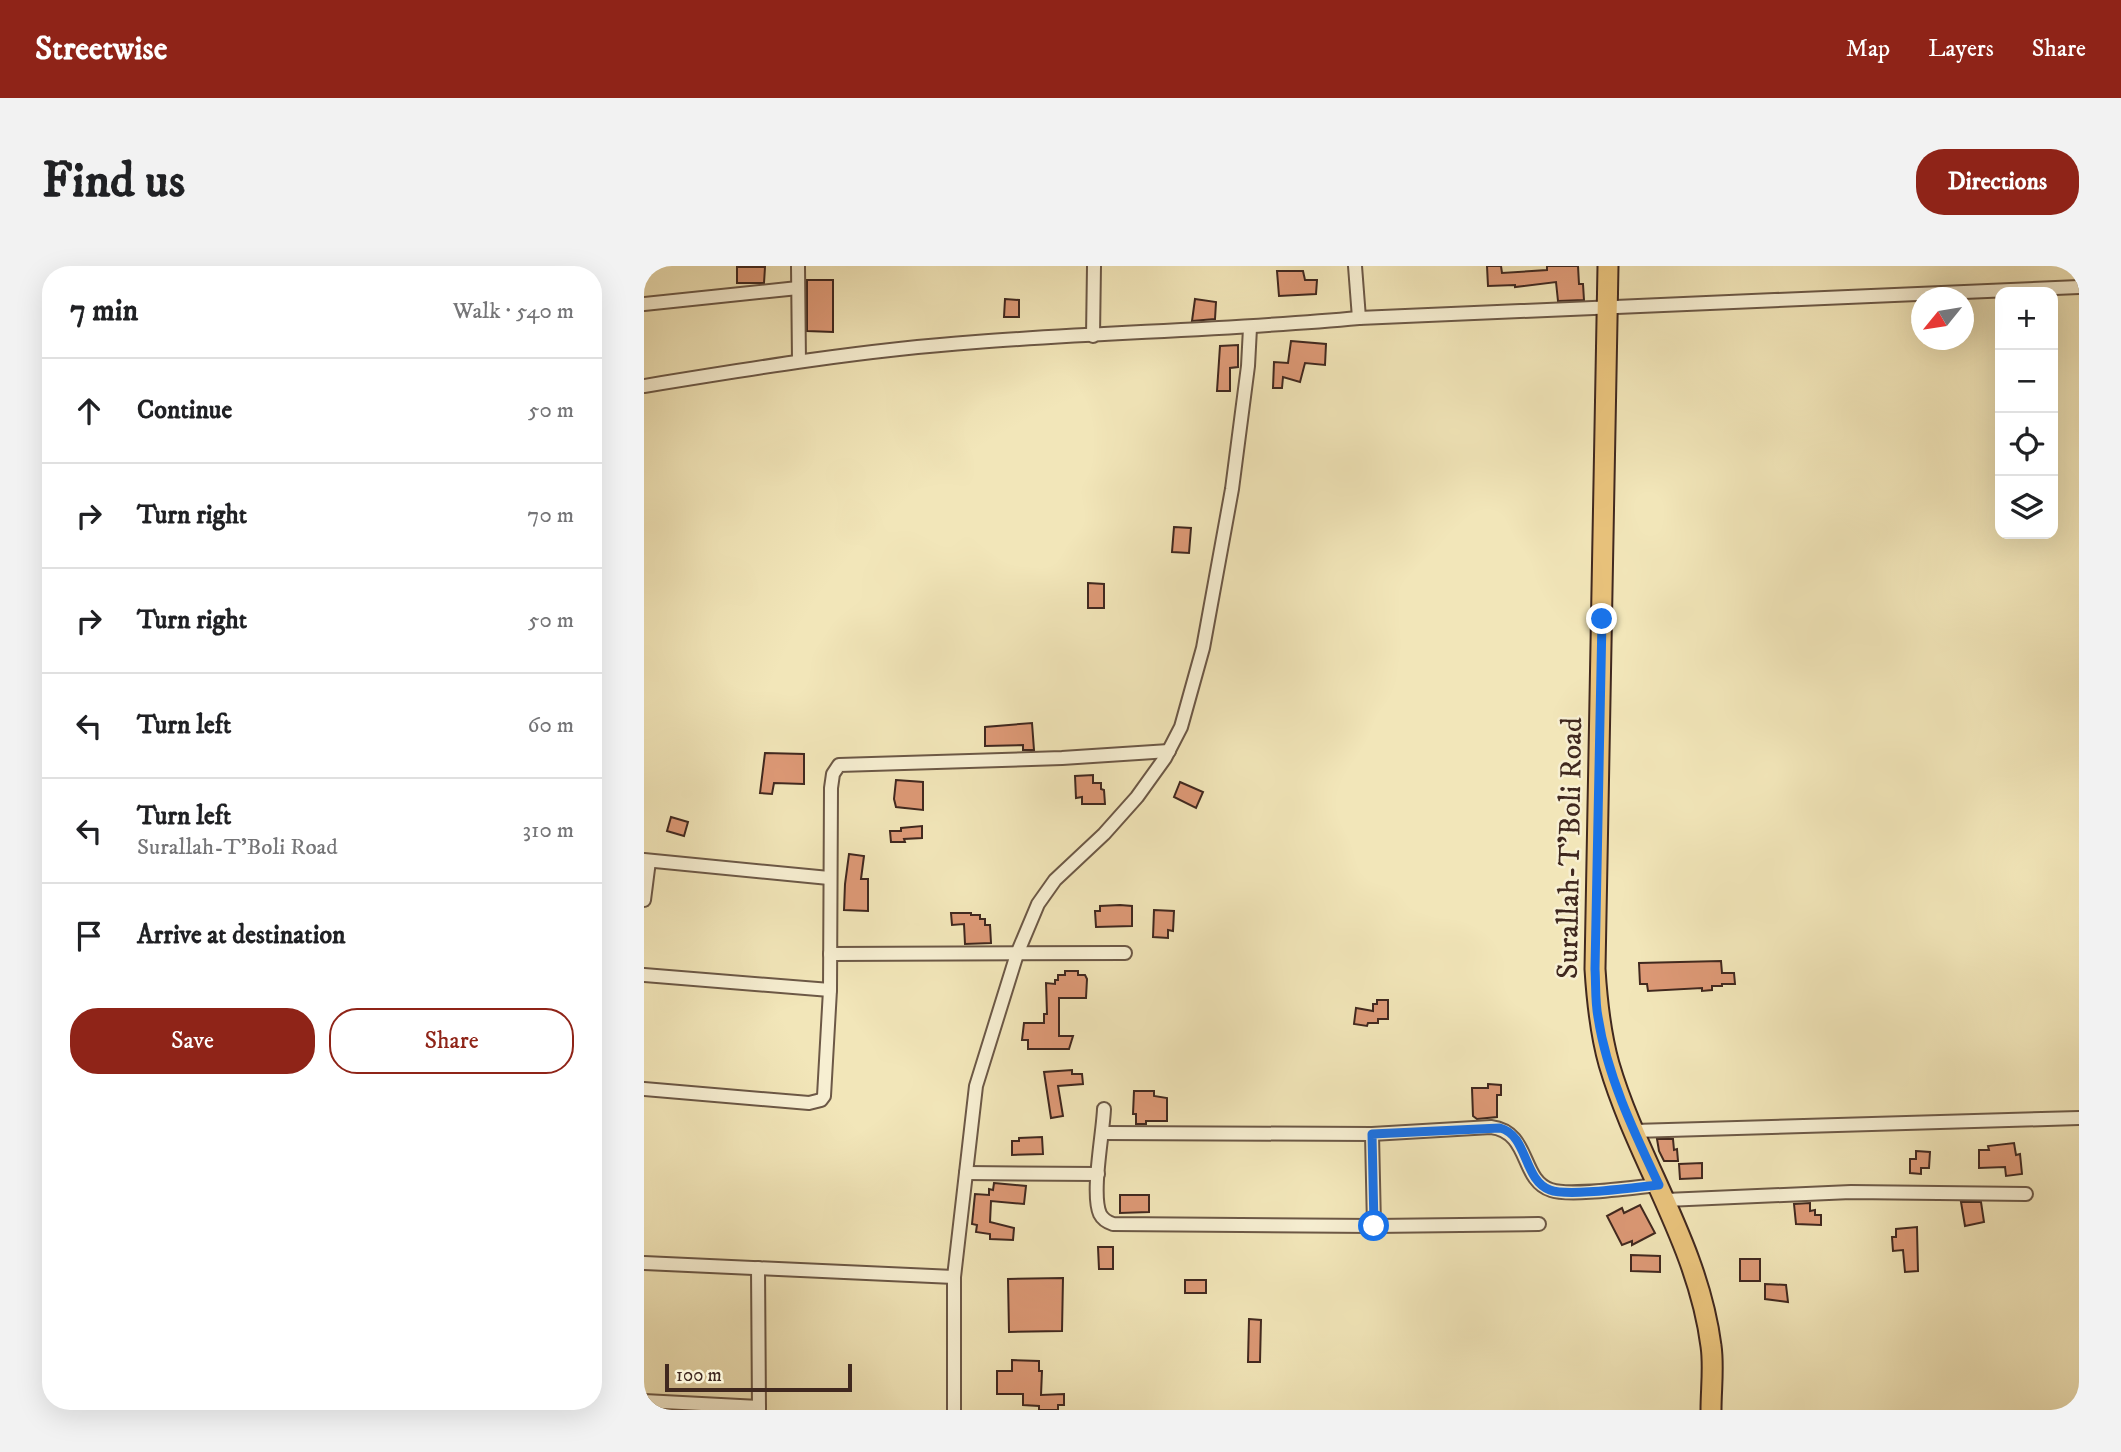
<!DOCTYPE html>
<html lang="en">
<head>
<meta charset="utf-8">
<style>
  :root { --surface:#fff; --page:#f2f2f2; --text:#202124; --muted:#757577; --line:#e0e0e0; --accent:#8f2418 }
  body { margin:0; font-family:"IM FELL DW Pica",serif; background:var(--page); color:var(--text) }
  .controls { position:absolute; right:21px; top:21px; display:grid; overflow:hidden; border-radius:14px; box-shadow:0 7px 28px #0002 }
  .controls button { width:63px; height:63px; display:grid; place-items:center; padding:0; border:0; border-bottom:2px solid var(--line); background:var(--surface); color:var(--text); font:35px sans-serif }
  .compass { position:absolute; left:1267px; top:21px; width:63px; height:63px; border-radius:50%; background:var(--surface); box-shadow:0 7px 28px #0002; rotate:240deg }
  .scale { position:absolute; left:21px; bottom:18px; width:187px; box-sizing:border-box; padding-left:7px; border:4px solid #40281f; border-top:0; font-size:19px; line-height:24px; white-space:nowrap; color:#40281f; -webkit-text-stroke:5px #f7efd2; paint-order:stroke }
  .stop { position:absolute; width:21px; height:21px; margin:-16px; border:5px solid #1a73e8; border-radius:50%; background:#fff }
  .stop.end { background:#1a73e8; border-color:#fff; box-shadow:0 2px 7px #0008 }
  .list { margin:0; padding:0; list-style:none }
  h2 { display:flex; justify-content:space-between; align-items:center; height:91px; margin:0; padding:0 28px; font-size:30px }
  h2 small { font-size:23px; font-weight:400; color:var(--muted) }
  .list li { display:grid; grid-template-columns:46px 1fr auto; gap:21px; align-items:center; box-sizing:border-box; height:105px; padding:0 28px; border-top:2px solid var(--line) }
  .list b { display:block; font-size:26px; white-space:nowrap }
  .list p { margin:0; font-size:23px; white-space:nowrap; color:var(--muted) }
  .list em { font-size:23px; font-style:normal; color:var(--muted) }
  .actions { display:flex; gap:14px; padding:21px 28px }
  .actions a { flex:1; padding:16px 0; border:2px solid var(--accent); border-radius:28px; text-align:center; font-size:24px; color:var(--accent) }
  .actions .main { background:var(--accent); color:#fff }
  .icon { flex:none; width:38px; height:38px; fill:none; stroke:currentColor; stroke-width:2; stroke-linecap:round; stroke-linejoin:round }
  .map { position:relative; flex:none; width:1435px; height:1144px; overflow:hidden; border-radius:28px }
  header { display:flex; align-items:center; gap:42px; box-sizing:border-box; height:98px; padding:0 35px; background:var(--accent); color:#fff }
  header strong { font-size:33px }
  nav { display:flex; gap:38px; margin-inline-start:auto; font-size:24px }
  .intro { display:flex; align-items:center; justify-content:space-between; box-sizing:border-box; height:168px; padding:0 42px }
  h1 { margin:0; font-size:49px }
  .button { padding:18px 32px; border-radius:28px; background:var(--accent); color:#fff; font-size:24px; font-weight:700 }
  main { display:flex; gap:42px; padding:0 42px }
  aside { flex:1; background:var(--surface); border-radius:28px; box-shadow:0 7px 28px #0002 }
  .map>svg:first-child { display:block }
  .building { fill:#dd9976; stroke:#40281f; stroke-width:2 }
  .lines { fill:none; stroke-linecap:round; stroke-linejoin:round }
  .street-casing { stroke:#6c5846; stroke-width:16 }
  .primary-casing { stroke:#40281f; stroke-width:23 }
  .street { stroke:#f7efd2; stroke-width:12 }
  .primary { stroke:#e9c37c; stroke-width:19 }
  .route { stroke:#1a73e8; stroke-width:9 }
  .labels { text-anchor:middle; stroke-width:5; stroke-linejoin:round; paint-order:stroke }
  .street-label { font-size:30px; fill:#40281f; stroke:#f7efd2 }
</style>
</head>
<body>
<header>
<strong>Streetwise</strong>
<nav><a>Map</a><a>Layers</a><a>Share</a></nav>
</header>
<div class="intro"><h1>Find us</h1><a class="button">Directions</a></div>
<main>
<aside>
<h2>7 min<small>Walk · 540 m</small></h2>
<ul class="list">
<li><svg class="icon" aria-label="ahead" viewBox="0 0 24 24"><path d="M12 20V5M6 11l6-6 6 6"/></svg><div><b>Continue</b></div><em>50 m</em></li>
<li><svg class="icon" aria-label="right" viewBox="0 0 24 24"><path d="M7 20v-9h11M14 6l5 5-5 5"/></svg><div><b>Turn right</b></div><em>70 m</em></li>
<li><svg class="icon" aria-label="right" viewBox="0 0 24 24"><path d="M7 20v-9h11M14 6l5 5-5 5"/></svg><div><b>Turn right</b></div><em>50 m</em></li>
<li><svg class="icon" aria-label="left" viewBox="0 0 24 24"><path d="M17 20v-9H6M10 6l-5 5 5 5"/></svg><div><b>Turn left</b></div><em>60 m</em></li>
<li><svg class="icon" aria-label="left" viewBox="0 0 24 24"><path d="M17 20v-9H6M10 6l-5 5 5 5"/></svg><div><b>Turn left</b><p>Surallah-T'Boli Road</p></div><em>310 m</em></li>
<li><svg class="icon" aria-label="arrive" viewBox="0 0 24 24"><path d="M6 21V4h12l-3 4 3 4H6"/></svg><div><b>Arrive at destination</b></div></li>
</ul>
<div class="actions"><a class="main">Save</a><a>Share</a></div>
</aside>
<div class="map">
<svg width="1435" height="1144" viewBox="0 0 1435 1144">
  <rect width="100%" height="100%" fill="#f2e6b9"/>
  <filter id="stains"><feTurbulence type="fractalNoise" baseFrequency=".00286" numOctaves="4"/><feColorMatrix values="0 0 0 0 .2 0 0 0 0 .09 0 0 0 0 .02 0 0 0 .5 -.17"/></filter>
  <radialGradient id="worn" r=".72"><stop offset=".6" stop-color="#630" stop-opacity="0"/><stop offset="1" stop-color="#630" stop-opacity=".3"/></radialGradient>
  <!-- building -->
  <g class="building">
    <path d="M843 0H857L858 7 903 4V0H934L935 18H939L940 34 914 35 912 16 871 21V19L844 20Z"/>
    <path d="M93 1H121L120 17H93Z"/>
    <path d="M633 5H659L661 14H673L672 28 635 30Z"/>
    <path d="M163 14H189V66L163 65Z"/>
    <path d="M361 33 375 34V51H360Z"/>
    <path d="M551 33 572 36 571 53 548 55Z"/>
    <path d="M647 75 682 78 681 99 661 97 656 116 639 111 638 122H629L630 96 644 97Z"/>
    <path d="M594 79V101L586 102V125H573L576 80Z"/>
    <path d="M530 261 547 262 545 287 528 286Z"/>
    <path d="M444 317 460 318V342H444Z"/>
    <path d="M388 457 390 484H379V479L341 480V461Z"/>
    <path d="M121 487 160 488V518L130 517 128 528 116 527Z"/>
    <path d="M449 509V517H457V523L460 524 461 538H438V531L432 532 431 510Z"/>
    <path d="M252 514 279 516V544L252 541 250 533Z"/>
    <path d="M536 516 559 526 552 542 530 531Z"/>
    <path d="M27 551 44 556 40 570 23 565Z"/>
    <path d="M278 560V572L260 573 261 576H247L246 565H257V562Z"/>
    <path d="M205 588 220 590 217 613H224V645L200 644 201 618Z"/>
    <path d="M476 639 488 640V660L452 661 451 645H456V640Z"/>
    <path d="M510 644 530 645 529 665 524 664V672L509 671Z"/>
    <path d="M307 647H327V649H336V653H341V659H346L347 677 321 678 320 658 308 659Z"/>
    <path d="M1077 695 1078 707H1090L1091 718H1078V720H1068V724L1058 725V722L1004 725 1003 718H996L995 697Z"/>
    <path d="M421 705H434V709H441L443 713 442 732H415V770H429L425 783H384V774H378L380 757H400V748H403L402 717 411 718V714H414V709H421Z"/>
    <path d="M733 734H744V753H734V757H724L723 760 710 758 712 742 729 745V738H733Z"/>
    <path d="M428 804V808H438L439 818 414 820 419 850 407 852 400 806Z"/>
    <path d="M844 818 857 819V829H853V851L833 853 829 850 828 822H844Z"/>
    <path d="M490 825H510V830L523 832V855H502V858H492V848H489Z"/>
    <path d="M398 871 399 888 368 889V875H375V872Z"/>
    <path d="M1013 873H1029L1030 884 1033 883 1034 895H1020L1015 885Z"/>
    <path d="M1370 877 1372 889 1376 888 1378 908 1362 910 1361 901 1335 902V884H1345L1344 880Z"/>
    <path d="M1272 885 1286 886 1285 902H1277V908L1266 907V893H1272Z"/>
    <path d="M1058 897V912L1036 913 1035 898Z"/>
    <path d="M350 917 382 920 380 938 347 935 346 956 370 962 369 974 346 973V968L332 966 333 959 328 958 331 928 345 929V923L349 924Z"/>
    <path d="M476 929H505V946L476 947Z"/>
    <path d="M1317 936H1337L1340 956 1321 960Z"/>
    <path d="M1166 937V945L1171 944V949H1177V959L1152 958 1150 938Z"/>
    <path d="M996 939 1011 967 988 979V975L978 979 963 950 978 942 980 947Z"/>
    <path d="M1273 961 1274 1005 1261 1006 1259 984 1249 985 1248 971H1252V963Z"/>
    <path d="M454 981H469V1003H455Z"/>
    <path d="M987 989 1016 990V1006L987 1005Z"/>
    <rect x="1096" y="993" width="20" height="22"/>
    <path d="M419 1012 418 1065 365 1066 364 1013Z"/>
    <rect x="541" y="1014" width="21" height="13"/>
    <path d="M1121 1018 1142 1019 1144 1036 1121 1033Z"/>
    <path d="M605 1053 617 1054 616 1096H604Z"/>
    <path d="M368 1094 395 1095V1105H398L397 1129 420 1128V1139H414V1144H395V1140L379 1139V1128H353V1105H368Z"/>
  </g>
  <g class="lines">
    <!-- street casing -->
    <g class="street-casing">
      <g id="street">
        <path d="M154 0 155 95"/>
        <path d="M711 0 715 52"/>
        <path d="M0 38 154 22"/>
        <path d="M449 70 450 0"/>
        <path d="M0 120C110 102 220 84 332 76 460 66 587 64 715 52L1435 21"/>
        <path d="M0 594 185 612"/>
        <path d="M0 634 5 595"/>
        <path d="M186 688 481 687"/>
        <path d="M0 709 186 724"/>
        <path d="M0 823 165 837 177 834 180 830 186 724 187 522 189 508 195 499 418 492 525 485"/>
        <path d="M460 843C459 868 447 928 456 948 459 954 463 956 469 958L730 960 895 958"/>
        <path d="M990 865 1435 852"/>
        <path d="M459 867 728 868 847 861C887 866 876 914 907 924 926 931 992 921 1015 919"/>
        <path d="M728 868 730 960"/>
        <path d="M322 907 454 908"/>
        <path d="M1022 934 1207 926 1382 928"/>
        <path d="M0 997 310 1011"/>
        <path d="M114 1002 115 1144"/>
        <path d="M0 1135 115 1141"/>
        <path d="M310 1144V1011L332 820 373 688 394 638 411 614 460 568 493 531 521 492 537 461 559 382 588 223 604 100 606 62"/>
      </g>
    </g>
    <!-- primary casing -->
    <g class="primary-casing">
      <path id="primary" d="M964 0 951 703C953 735 956 766 965 798 993 894 1054 978 1067 1080 1070 1100 1067 1123 1067 1144"/>
    </g>
    <!-- street -->
    <use href="#street" class="street"/>
    <!-- primary -->
    <use href="#primary" class="primary"/>
  </g>
  <g class="lines">
    <!-- route -->
    <path class="route" d="M730 960 728 868 856 862C884 869 879 914 906 924 924 931 992 921 1015 919 990 866 963 810 954 751 951 736 952 719 951 703L958 353"/>
  </g>
  <g class="labels">
    <!-- street labels -->
    <g class="street-label">
      <text transform="translate(925 582) rotate(-89)" y="10">Surallah-T'Boli Road</text>
    </g>
  </g>
  <rect width="100%" height="100%" filter="url(#stains)"/>
  <rect width="100%" height="100%" fill="url(#worn)"/>
</svg>
<div class="controls">
<button>+</button>
<button>−</button>
<button><svg class="icon" aria-label="locate" viewBox="0 0 24 24"><circle cx="12" cy="12" r="6"/><path d="M12 2v4M12 18v4M2 12h4M18 12h4"/></svg></button>
<button><svg class="icon" aria-label="layers" viewBox="0 0 24 24"><path d="M12 4l9 5-9 5-9-5zM3 14l9 5 9-5"/></svg></button>
</div>
<svg class="compass" viewBox="-18 -18 36 36"><path d="M0-13l5 13h-10z" fill="#e53935"/><path d="M0 13l5-13h-10z" fill="#757577"/></svg>
<div class="scale">100 m</div>
<div class="stop" style="left:730px;top:960px"></div>
<div class="stop end" style="left:958px;top:353px"></div>
</div>
</main>
</body>
</html>
